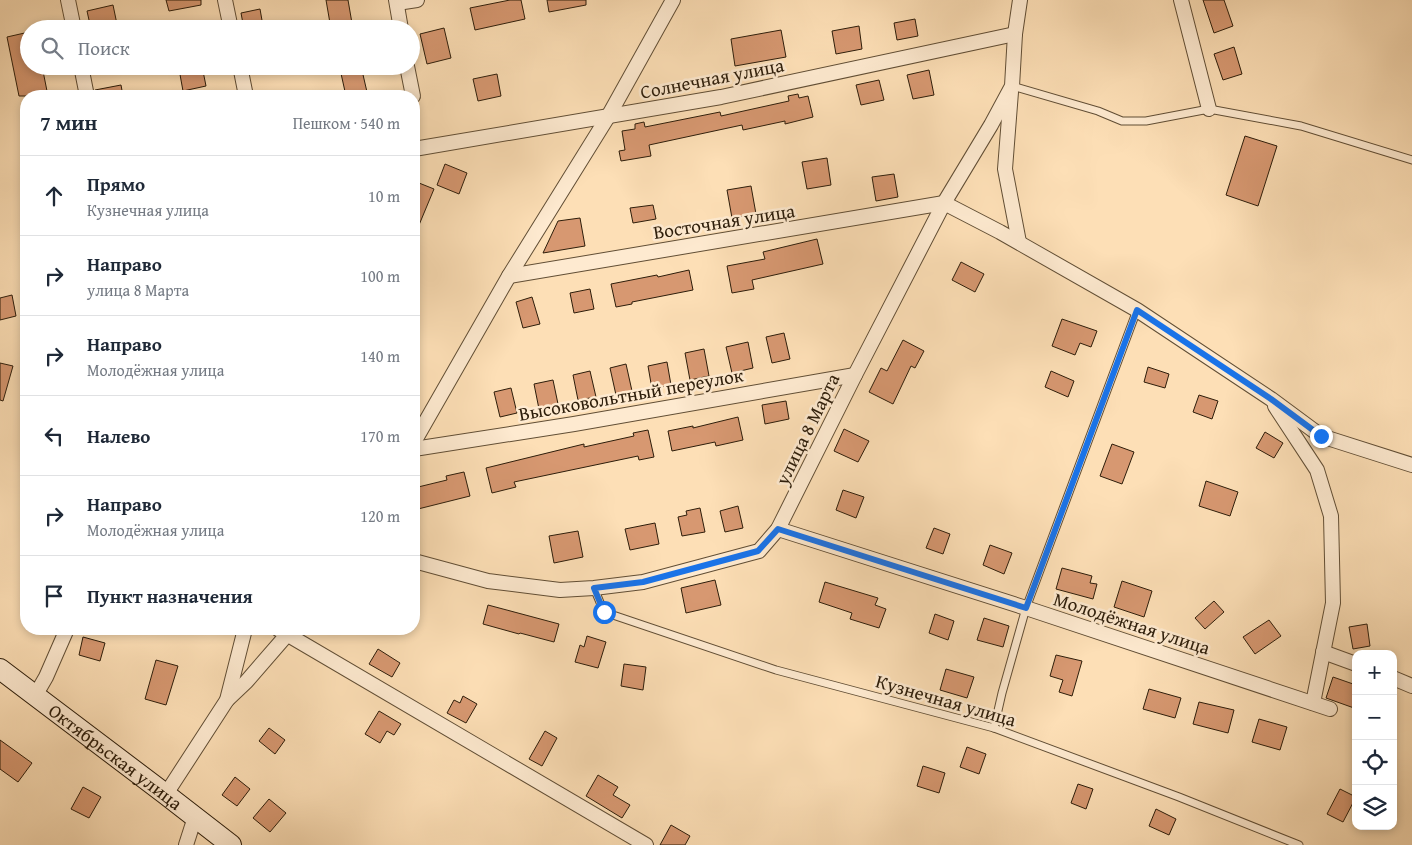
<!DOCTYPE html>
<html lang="ru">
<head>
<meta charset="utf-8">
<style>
  :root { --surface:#fff; --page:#f6f6f7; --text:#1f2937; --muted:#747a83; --line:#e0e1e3 }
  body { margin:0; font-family:"Gentium Book Plus",serif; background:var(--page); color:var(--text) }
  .controls { position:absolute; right:15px; bottom:15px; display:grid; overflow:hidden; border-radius:10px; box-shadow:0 2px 8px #0003 }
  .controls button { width:45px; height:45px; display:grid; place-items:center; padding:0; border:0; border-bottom:1px solid var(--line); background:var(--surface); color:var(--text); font:25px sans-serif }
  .stop { position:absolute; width:15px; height:15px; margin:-11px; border:4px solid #1a73e8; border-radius:50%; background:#fff }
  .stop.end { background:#1a73e8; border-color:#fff; box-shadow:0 1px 5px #0008 }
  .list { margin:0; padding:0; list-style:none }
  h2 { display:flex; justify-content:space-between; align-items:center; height:65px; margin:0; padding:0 20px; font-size:21px }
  h2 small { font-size:16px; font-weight:400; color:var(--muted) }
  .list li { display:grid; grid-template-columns:32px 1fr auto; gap:15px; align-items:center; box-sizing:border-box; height:80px; padding:0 20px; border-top:1px solid var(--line) }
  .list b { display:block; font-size:19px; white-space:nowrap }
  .list p { margin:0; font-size:16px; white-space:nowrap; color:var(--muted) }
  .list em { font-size:16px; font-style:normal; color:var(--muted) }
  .icon { flex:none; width:28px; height:28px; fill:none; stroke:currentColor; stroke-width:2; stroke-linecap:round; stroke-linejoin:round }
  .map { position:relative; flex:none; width:1412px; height:845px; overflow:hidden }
  .search { position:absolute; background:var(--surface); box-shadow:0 2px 8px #0003; left:20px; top:20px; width:400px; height:55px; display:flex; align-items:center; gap:12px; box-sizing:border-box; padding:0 18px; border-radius:28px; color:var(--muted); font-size:19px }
  .panel { position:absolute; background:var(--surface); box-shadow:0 2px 8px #0003; left:20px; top:90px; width:400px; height:545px; border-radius:20px }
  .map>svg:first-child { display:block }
  .building { fill:#d79871; stroke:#2d1d0a }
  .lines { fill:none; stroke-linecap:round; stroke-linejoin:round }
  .lane-casing { stroke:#614e35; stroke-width:9 }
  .street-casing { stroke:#614e35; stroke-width:16 }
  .secondary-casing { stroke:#2d1d0a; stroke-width:22 }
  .lane { stroke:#feead0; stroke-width:7 }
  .street { stroke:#feead0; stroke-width:14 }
  .secondary { stroke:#feead0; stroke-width:20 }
  .route { stroke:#1a73e8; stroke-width:6 }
  .labels { text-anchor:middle; stroke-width:5; stroke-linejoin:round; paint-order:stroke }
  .street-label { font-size:19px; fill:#2d1d0a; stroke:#feead0 }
</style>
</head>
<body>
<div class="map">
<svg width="1412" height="845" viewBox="0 0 1412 845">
  <rect width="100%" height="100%" fill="#fddfb6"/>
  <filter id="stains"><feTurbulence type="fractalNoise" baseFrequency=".004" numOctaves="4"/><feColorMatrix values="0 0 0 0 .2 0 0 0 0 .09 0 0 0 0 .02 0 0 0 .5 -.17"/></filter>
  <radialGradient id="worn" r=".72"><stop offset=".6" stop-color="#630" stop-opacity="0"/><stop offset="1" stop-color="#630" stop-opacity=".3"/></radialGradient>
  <!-- building -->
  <g class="building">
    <path d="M166 0H201V5L169 11Z"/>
    <path d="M326 0H348L353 29H331Z"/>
    <path d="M510 0H521L525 19 475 30 470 8Z"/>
    <path d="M547 0H586V5L549 12Z"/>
    <path d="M1203 0H1224L1233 26 1214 33Z"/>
    <path d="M113 5 118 29H91L87 11Z"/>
    <path d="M260 9 263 26 244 29 241 13Z"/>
    <path d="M915 19 918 36 897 40 894 23Z"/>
    <path d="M859 26 862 49 836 54 832 31Z"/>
    <path d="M444 28 451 58 427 64 420 34Z"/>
    <path d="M781 30 786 57 735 66 731 39Z"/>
    <path d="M29 32V66H42L48 96H19L7 37Z"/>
    <path d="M1234 47 1242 74 1223 80 1214 54Z"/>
    <path d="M192 66H202L206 86 183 91 179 69Z"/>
    <path d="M351 66H361L367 92 346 96 340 69Z"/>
    <path d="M929 70 934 95 913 99 907 75Z"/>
    <path d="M497 74 501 96 478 101 473 79Z"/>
    <path d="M879 80 884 100 861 105 856 85Z"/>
    <path d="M121 85 123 96H96L95 90Z"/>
    <path d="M798 94 799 98 808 96 813 117 785 124V121L743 130 742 125 649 145 651 156 621 161 619 151 625 150 622 131 635 129V124L644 122 645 127 720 112 721 116 789 101 788 96Z"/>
    <path d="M1245 136 1277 146 1258 206 1226 195Z"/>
    <path d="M827 158 831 185 807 189 802 162Z"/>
    <path d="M445 164 467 173 459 194 437 185Z"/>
    <path d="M894 174 898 197 876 201 872 177Z"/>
    <path d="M414 181 434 189 414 237Z"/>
    <path d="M751 186 756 214 732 218 727 190Z"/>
    <path d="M653 205 656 219 633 223 630 208Z"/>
    <path d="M580 218 585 246 543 253 558 221Z"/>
    <path d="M817 239 823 264 752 280 754 289 732 293 727 266 765 259 763 252Z"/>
    <path d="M961 262 984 274 975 292 952 280Z"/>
    <path d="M689 270 693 290 632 302V304L616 307 611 284 657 275 658 277Z"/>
    <path d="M590 289 594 309 574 313 570 293Z"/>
    <path d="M12 295 16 316 0 320V298Z"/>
    <path d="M532 297 540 324 523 328 516 302Z"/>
    <path d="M1062 319 1097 331 1091 347 1080 343 1075 355 1052 346Z"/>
    <path d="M784 333 790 359 772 363 766 337Z"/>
    <path d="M903 340 924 351 915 368 911 366 893 404 869 392 881 368 887 371Z"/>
    <path d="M748 342 753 368 732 373 726 347Z"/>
    <path d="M704 349 709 376 690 380 685 353Z"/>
    <path d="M667 362 671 385 652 389 648 366Z"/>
    <path d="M0 363 13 366 3 401 0 400Z"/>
    <path d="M626 364 632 391 616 395 610 368Z"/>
    <path d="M1148 367 1169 374 1165 388 1144 382Z"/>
    <path d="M590 371 596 397 578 400 573 375Z"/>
    <path d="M1051 371 1074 381 1068 397 1045 387Z"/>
    <path d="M553 380 558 404 539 409 534 384Z"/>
    <path d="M511 388 517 413 500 417 494 392Z"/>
    <path d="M1199 395 1218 401 1212 419 1193 412Z"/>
    <path d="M786 401 789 419 765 424 762 405Z"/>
    <path d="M738 417 743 440 716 446 715 442 672 451 668 431 693 426V428Z"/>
    <path d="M844 429 869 441 858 462 834 451Z"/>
    <path d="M648 430 654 457 639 460 638 456 514 482 516 487 492 493 486 468 584 444V447L634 436 633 433Z"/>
    <path d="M1265 432 1283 443 1274 458 1256 448Z"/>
    <path d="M1112 444 1134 452 1122 484 1100 476Z"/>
    <path d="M464 472 470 496 414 510V488L447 480 446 476Z"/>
    <path d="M1206 481 1238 492 1230 516 1199 506Z"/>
    <path d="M843 490 864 497 856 518 836 510Z"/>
    <path d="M738 506 743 528 725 532 720 511Z"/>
    <path d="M700 508 705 532 682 536 678 517 687 515 686 511Z"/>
    <path d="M655 523 659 544 630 550 625 529Z"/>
    <path d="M934 528 950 534 943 554 926 548Z"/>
    <path d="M578 531 583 557 554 563 549 536Z"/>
    <path d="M990 545 1012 553 1004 574 983 565Z"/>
    <path d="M1062 568 1092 576 1090 583 1097 584 1093 599 1056 589Z"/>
    <path d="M715 580 721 605 686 613 681 588Z"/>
    <path d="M1122 581 1152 591 1144 617 1114 607Z"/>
    <path d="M825 582 878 598 875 605 886 609 879 628 850 619 852 613 819 602Z"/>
    <path d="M1214 601 1224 612 1205 629 1195 618Z"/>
    <path d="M488 605 559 624 554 642 520 633 519 634 483 624Z"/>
    <path d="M935 614 954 621 948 640 929 633Z"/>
    <path d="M984 618 1009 626 1003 647 977 640Z"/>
    <path d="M1269 620 1281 636 1255 654 1243 637Z"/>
    <path d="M1367 624 1370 646 1353 649 1349 627Z"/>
    <path d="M587 636 606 642 598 668 575 662 580 645 584 647Z"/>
    <path d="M83 637 105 643 100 661 79 655Z"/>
    <path d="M378 649 400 663 392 677 369 664Z"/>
    <path d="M1056 655 1082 661 1072 696 1059 692 1063 680 1050 676Z"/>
    <path d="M156 660 178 666 166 705 145 699Z"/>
    <path d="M624 664 646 667 643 690 621 686Z"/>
    <path d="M946 669 974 677 967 698 940 690Z"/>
    <path d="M1333 677 1356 685V702L1354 708 1326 698Z"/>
    <path d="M1149 689 1181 698 1175 718 1143 709Z"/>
    <path d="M463 696 477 704 466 723 447 713 454 700 460 703Z"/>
    <path d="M1199 702 1234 710 1228 733 1193 724Z"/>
    <path d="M379 711 401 724 394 735 387 731 380 743 365 734Z"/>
    <path d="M1259 719 1287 727 1280 750 1252 742Z"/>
    <path d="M269 728 285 740 275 754 259 741Z"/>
    <path d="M545 731 557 738 542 766 529 759Z"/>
    <path d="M0 740 32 763 18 782 0 769Z"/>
    <path d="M967 747 986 754 979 774 960 767Z"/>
    <path d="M923 766 945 773 939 793 917 786Z"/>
    <path d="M598 775 618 787 613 795 630 805 622 818 586 796Z"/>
    <path d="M235 777 250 789 237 806 222 795Z"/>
    <path d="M1078 784 1093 789 1086 809 1071 803Z"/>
    <path d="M83 787 101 797 89 818 71 809Z"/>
    <path d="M1340 789 1356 797 1343 822 1327 814Z"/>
    <path d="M269 799 286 813 270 832 253 818Z"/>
    <path d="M1156 809 1176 819 1169 835 1149 826Z"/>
    <path d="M671 825 690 836 685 845H660Z"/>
  </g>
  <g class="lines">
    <!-- lane casing -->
    <g class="lane-casing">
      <g id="lane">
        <path d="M1012 86 1098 111 1122 121H1146L1209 109 1301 126 1412 160"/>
        <path d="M594 588 604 612 776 670 994 728 1179 797 1299 845"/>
        <path d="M994 728 1002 693 1026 608 1137 310"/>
      </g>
    </g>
    <!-- street casing -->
    <g class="street-casing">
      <g id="street">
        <path d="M68 0 74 29"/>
        <path d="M225 0 231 29"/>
        <path d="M396 0 401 29"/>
        <path d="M1181 0 1209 109"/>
        <path d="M397 3 417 0"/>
        <path d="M81 66 87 96"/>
        <path d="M240 66 246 96"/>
        <path d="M407 66 413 96"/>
        <path d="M1011 92 1005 169 1019 242"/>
        <path d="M414 149 721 97 1015 34"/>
        <path d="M944 203 1000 232 1137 310 1271 399 1321 436 1412 465"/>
        <path d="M509 276 944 203"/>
        <path d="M1275 406 1317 470 1331 516 1333 603 1313 703"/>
        <path d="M414 442 509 276 609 115 673 0"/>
        <path d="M414 449 574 424 855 375"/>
        <path d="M778 529 1026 608 1330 709"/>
        <path d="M414 561 488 581 560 590 594 588 643 582 759 551 778 529 855 375 944 203 991 125 1012 86 1015 34 1020 0"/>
        <path d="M278 629 646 845"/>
        <path d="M1323 652 1356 664"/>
        <path d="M1393 678 1412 686"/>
        <path d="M35 696 46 677 67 629"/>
        <path d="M227 700 246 682 292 629"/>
        <path d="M166 794 227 700 245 629"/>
        <path d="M186 845 195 817"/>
      </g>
    </g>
    <!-- secondary casing -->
    <g class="secondary-casing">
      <g id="secondary">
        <path id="s1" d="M0 669 164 793 231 845"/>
      </g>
    </g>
    <!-- lane -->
    <use href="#lane" class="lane"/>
    <!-- street -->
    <use href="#street" class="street"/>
    <!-- secondary -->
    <use href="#secondary" class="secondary"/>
  </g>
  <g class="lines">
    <!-- route -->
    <path class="route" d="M604 612 594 588 643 582 758 551 778 529 1026 608 1137 310 1271 399 1321 436"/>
  </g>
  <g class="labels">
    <!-- street labels -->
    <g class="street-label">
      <text transform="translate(712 78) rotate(-11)" y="7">Солнечная улица</text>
      <text transform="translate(724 221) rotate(-9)" y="7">Восточная улица</text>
      <text transform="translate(631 394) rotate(-10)" y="7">Высоковольтный переулок</text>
      <text transform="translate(807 429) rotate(-64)" y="7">улица 8 Марта</text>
      <text transform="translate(1132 623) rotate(18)" y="7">Молодёжная улица</text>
      <text transform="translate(946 700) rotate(16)" y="7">Кузнечная улица</text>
      <text dy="7" stroke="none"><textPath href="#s1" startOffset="145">Октябрьская улица</textPath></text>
    </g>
  </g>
  <rect width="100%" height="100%" filter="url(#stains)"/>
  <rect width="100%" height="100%" fill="url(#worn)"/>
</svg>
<div class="controls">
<button>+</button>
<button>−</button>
<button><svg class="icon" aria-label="locate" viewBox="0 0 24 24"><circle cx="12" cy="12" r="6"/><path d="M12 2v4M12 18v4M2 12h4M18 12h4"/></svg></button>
<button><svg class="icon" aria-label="layers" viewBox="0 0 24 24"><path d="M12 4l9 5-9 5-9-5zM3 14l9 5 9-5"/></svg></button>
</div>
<div class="stop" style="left:604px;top:612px"></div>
<div class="stop end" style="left:1321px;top:436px"></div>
<div class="search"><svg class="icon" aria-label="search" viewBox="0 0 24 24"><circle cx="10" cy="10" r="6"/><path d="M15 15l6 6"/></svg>Поиск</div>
<section class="panel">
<h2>7 мин<small>Пешком · 540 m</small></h2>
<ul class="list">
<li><svg class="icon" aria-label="ahead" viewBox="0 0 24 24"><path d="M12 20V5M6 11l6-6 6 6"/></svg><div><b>Прямо</b><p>Кузнечная улица</p></div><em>10 m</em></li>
<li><svg class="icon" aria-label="right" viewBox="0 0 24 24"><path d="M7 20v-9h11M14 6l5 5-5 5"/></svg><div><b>Направо</b><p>улица 8 Марта</p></div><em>100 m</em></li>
<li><svg class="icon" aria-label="right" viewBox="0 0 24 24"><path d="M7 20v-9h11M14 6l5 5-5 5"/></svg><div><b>Направо</b><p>Молодёжная улица</p></div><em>140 m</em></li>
<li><svg class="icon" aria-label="left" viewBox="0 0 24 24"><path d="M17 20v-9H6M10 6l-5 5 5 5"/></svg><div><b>Налево</b></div><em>170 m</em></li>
<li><svg class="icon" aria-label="right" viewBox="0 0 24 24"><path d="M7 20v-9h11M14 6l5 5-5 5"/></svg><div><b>Направо</b><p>Молодёжная улица</p></div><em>120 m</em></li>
<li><svg class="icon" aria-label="arrive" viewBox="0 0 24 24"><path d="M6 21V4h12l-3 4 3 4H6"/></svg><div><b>Пункт назначения</b></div></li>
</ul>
</section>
</div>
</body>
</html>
